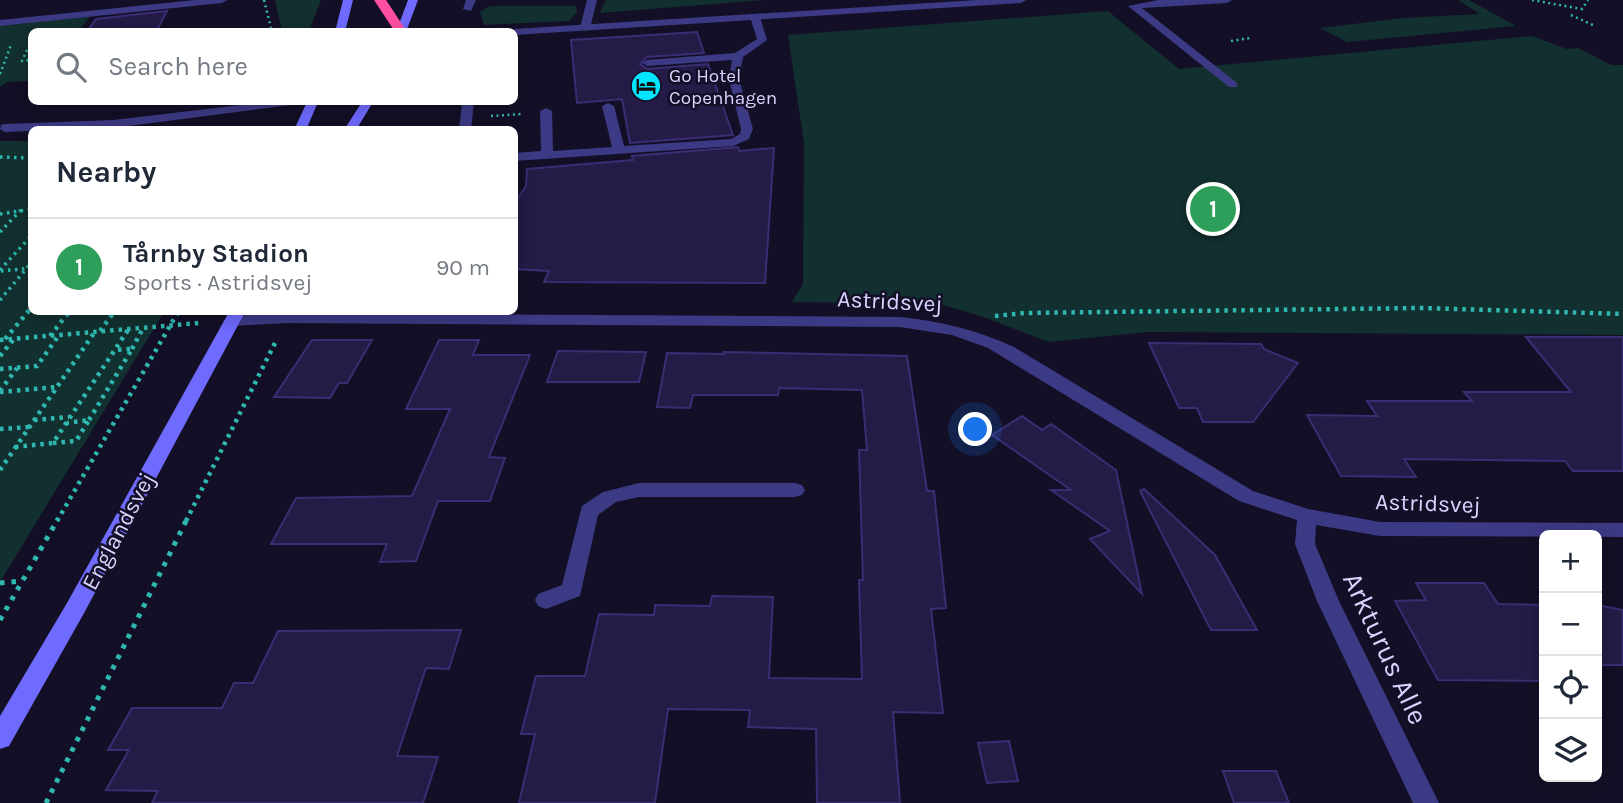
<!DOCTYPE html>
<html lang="en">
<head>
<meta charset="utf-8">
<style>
  :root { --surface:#fff; --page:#f6f6f7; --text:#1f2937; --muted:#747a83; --line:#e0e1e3; --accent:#111827 }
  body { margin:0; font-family:Karla,sans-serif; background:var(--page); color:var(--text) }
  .controls { position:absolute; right:21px; bottom:21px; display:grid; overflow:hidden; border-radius:10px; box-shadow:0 4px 18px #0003 }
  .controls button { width:63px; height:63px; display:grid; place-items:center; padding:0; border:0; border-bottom:2px solid var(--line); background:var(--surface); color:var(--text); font:35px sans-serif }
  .you { position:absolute; left:976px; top:430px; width:24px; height:24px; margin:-18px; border:5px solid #fff; border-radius:50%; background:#1a73e8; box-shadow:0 0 0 10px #1a73e833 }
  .badge { display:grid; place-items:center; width:46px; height:46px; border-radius:50%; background:var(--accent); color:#fff; font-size:23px; font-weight:700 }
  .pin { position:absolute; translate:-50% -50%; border:4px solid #fff; box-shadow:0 2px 7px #0006 }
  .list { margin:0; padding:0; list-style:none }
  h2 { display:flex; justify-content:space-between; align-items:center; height:91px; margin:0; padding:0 28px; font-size:30px }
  h2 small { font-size:23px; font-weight:400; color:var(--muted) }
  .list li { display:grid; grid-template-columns:46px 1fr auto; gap:21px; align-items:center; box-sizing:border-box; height:98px; padding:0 28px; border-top:2px solid var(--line) }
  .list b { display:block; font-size:26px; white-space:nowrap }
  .list p { margin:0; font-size:23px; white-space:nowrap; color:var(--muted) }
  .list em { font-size:23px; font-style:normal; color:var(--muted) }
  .icon { flex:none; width:38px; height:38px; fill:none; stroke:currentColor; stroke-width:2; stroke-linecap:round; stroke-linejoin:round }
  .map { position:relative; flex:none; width:1623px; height:803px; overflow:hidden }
  .search { position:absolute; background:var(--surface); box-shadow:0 4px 18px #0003; left:28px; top:28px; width:490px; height:77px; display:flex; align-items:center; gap:18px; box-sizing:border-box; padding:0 24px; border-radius:10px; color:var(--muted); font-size:26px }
  .panel { position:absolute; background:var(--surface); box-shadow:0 4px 18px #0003; left:28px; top:126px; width:490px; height:189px; border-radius:10px }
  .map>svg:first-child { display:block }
  .green { fill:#12302f }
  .building { fill:#241b47; stroke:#3b2d73; stroke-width:2 }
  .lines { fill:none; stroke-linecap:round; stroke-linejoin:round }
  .path-far3 { stroke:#2fb8b0; stroke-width:2.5; stroke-dasharray:2 3.5; stroke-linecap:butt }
  .path-far2 { stroke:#2fb8b0; stroke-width:3.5; stroke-dasharray:2.5 4.5; stroke-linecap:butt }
  .path-far1 { stroke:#2fb8b0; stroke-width:4.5; stroke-dasharray:3.5 5; stroke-linecap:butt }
  .path { stroke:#2fb8b0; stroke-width:5; stroke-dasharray:4.5 7; stroke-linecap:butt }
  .lane { fill:#3d3a85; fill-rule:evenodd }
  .street { fill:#3d3a85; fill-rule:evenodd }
  .secondary { fill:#6f6bff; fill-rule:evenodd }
  .highway { fill:#ff4fa3; fill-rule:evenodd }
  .labels { text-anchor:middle; stroke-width:5; stroke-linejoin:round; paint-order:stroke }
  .far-poi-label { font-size:19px; fill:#d9d4ff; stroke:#130f26; text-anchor:start }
  .street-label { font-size:23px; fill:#d9d4ff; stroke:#130f26 }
  .near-street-label { font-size:28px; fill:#d9d4ff; stroke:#130f26 }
</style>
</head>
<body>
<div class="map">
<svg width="1623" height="803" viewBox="0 0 1623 803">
  <rect width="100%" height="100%" fill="#130f26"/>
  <!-- green -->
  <g class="green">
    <path d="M275 0H321L309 31H282Z"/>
    <path d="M606 0H765L600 13Z"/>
    <path d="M1458 0H1469L1516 26 1347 42 1320 28 1403 18 1480 14Z"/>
    <path d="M490 6H576L577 12 569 21 484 25 480 12Z"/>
    <path d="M1108 11 1179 69 1532 36 1567 49 1578 48 1611 65H1623V335L1148 332 1048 342 981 316 939 304 792 302 803 284 804 143 788 35Z"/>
    <path d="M90 16 79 31 32 32 31 81 8 82 0 87V26Z"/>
    <path d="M0 141H31L32 312H164L0 582Z"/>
  </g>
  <!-- building -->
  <g class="building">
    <path d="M167 11 156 32H87L96 19Z"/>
    <path d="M697 32 704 53 647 57 640 64 647 69 708 64 733 135 630 143 622 99 577 103 571 40Z"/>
    <path d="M738 147 739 151 774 148 765 283 544 282 549 271 514 269V204L526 186 527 169 633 160 632 156Z"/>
    <path d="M1526 337H1623V471H1573L1565 461 1404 459 1416 477 1341 476 1307 415 1377 416 1367 401H1472L1464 392H1571Z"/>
    <path d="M312 340H372L347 383H339L330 398 274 397Z"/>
    <path d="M439 340H479L473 355H530L489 457 505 458 490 501H438L416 561 380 562 387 544H271L296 498 412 496 450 409H406Z"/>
    <path d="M1149 343 1261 344 1264 349 1298 363 1253 422H1203L1197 408H1179Z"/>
    <path d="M558 351 646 352 639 382H547Z"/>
    <path d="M724 352 907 356 927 491H934L946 608 931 609 943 713 893 712 900 803H817L816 729 748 727 750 710 668 709 655 803H519L535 734H521L536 676H585L599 614 654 615 655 605 710 606 712 596 773 597 769 678 862 679 859 580H863L859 450H867L862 390 779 388 778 395H693L690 408 657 407 667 353 724 354Z"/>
    <path d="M1022 416 1042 430 1051 424 1116 470 1142 594 1090 539 1110 531 1051 490H1071L992 435Z"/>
    <path d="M1144 489 1215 555 1257 630H1211L1140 491Z"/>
    <path d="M1416 583H1484L1498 604 1544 605V681L1438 680 1395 601 1426 600Z"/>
    <path d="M1597 605 1623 610V665H1597Z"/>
    <path d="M461 630 449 669 426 668 397 756 438 757 423 803H152L158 791 106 790 129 750H108L132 708H222L234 683H253L278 631Z"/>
    <path d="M1009 741 1018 781 987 783 978 743Z"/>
    <path d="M1223 771H1276L1289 803H1234Z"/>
  </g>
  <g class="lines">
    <!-- path-far3 -->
    <g class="path-far3">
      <path d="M264 0 272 32"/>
      <path d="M1532 0 1582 9 1588 0"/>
      <path d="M1571 15 1595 26"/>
      <path d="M1231 41 1250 38"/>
      <path d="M27 50 22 61 32 60"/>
      <path d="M0 74 11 45"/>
      <path d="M491 116 521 114"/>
    </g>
    <!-- path-far2 -->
    <g class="path-far2">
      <path d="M0 157 32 158"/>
      <path d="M0 214 32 209"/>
      <path d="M0 232 21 210"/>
      <path d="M0 270 32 235"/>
      <path d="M1 271 32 268"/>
      <path d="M0 300 32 262"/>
    </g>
    <!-- path-far1 -->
    <g class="path-far1">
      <path d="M995 316 1024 313 1421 308 1623 314"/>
      <path d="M100 331 114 312"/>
      <path d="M50 336 69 312"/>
      <path d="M5 339 32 307"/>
      <path d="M0 340 199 323"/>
      <path d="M132 349 143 328"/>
      <path d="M0 356 13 340"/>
      <path d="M0 369 37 366 59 335"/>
      <path d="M0 391 17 368"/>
      <path d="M0 392 56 387"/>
      <path d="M34 420 69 417"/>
      <path d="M89 420 132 349 114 350"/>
      <path d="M0 429 30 427"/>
      <path d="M53 443 76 441 89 420 67 423"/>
      <path d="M15 447 53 443 128 330"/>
      <path d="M0 470 94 333"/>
      <path d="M57 521 178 312"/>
      <path d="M186 521 275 343"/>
    </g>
    <!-- path -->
    <g class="path">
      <path d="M0 583 21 581"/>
      <path d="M0 620 58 519"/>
      <path d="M46 803 187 519"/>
    </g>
    <!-- lane -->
    <g class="lane">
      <path d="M466 0H476L471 11 463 9Z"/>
      <path d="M587 0H597L590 28 585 31 580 28Z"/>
      <path d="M1158 0H1232L1227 3 1142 8 1237 83V87H1229L1128 6Z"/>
      <path d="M755 14 760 17 767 40 743 57 739 79 753 129 749 139 733 146 514 161V153L541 151 540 111 546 108 552 111 553 151 612 147 602 106 608 103 614 106 624 146 731 139 740 134 741 129 729 79 732 60 647 66 642 63 647 60 735 53 757 39 750 17Z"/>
      <path d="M266 102H296L290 105 113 128 5 132 0 129 1 125 5 124 113 120Z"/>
      <path d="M462 102H474L471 130H459Z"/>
      <path d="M639 483H795L802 485 805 490 802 495 795 497H639L616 502 598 515 580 596 546 609 538 606 535 600 538 594 562 585 582 506 603 492Z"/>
    </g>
    <!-- street -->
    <g class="street">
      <path d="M195 0H227L222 3 0 26V20Z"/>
      <path d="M977 0H1026L1021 3 514 35V32H509L514 29Z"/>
      <path d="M287 313 900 317C940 321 977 330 1014 347L1253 491 1308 509 1380 522 1623 523V537L1380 536 1316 525 1315 544 1339 601 1439 803H1413L1317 601 1295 544 1297 520 1239 501 988 348 952 335 900 327 287 323 231 326 223 321 231 316Z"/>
    </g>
    <!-- secondary -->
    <g class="secondary">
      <path d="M343 0H353L345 32H335Z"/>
      <path d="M408 0H418L406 32H396Z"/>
      <path d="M307 102H318L306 130H294Z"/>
      <path d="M362 102H373L356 130H344Z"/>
      <path d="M229 312H245L83 615 9 746 0 749V716L67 603Z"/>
    </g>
    <!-- highway -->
    <path class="highway" d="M374 0H386L407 32H395Z"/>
  </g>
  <!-- icons -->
  <defs>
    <g id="hotel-disc" transform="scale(1.575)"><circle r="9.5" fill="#00e5ff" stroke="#130f26"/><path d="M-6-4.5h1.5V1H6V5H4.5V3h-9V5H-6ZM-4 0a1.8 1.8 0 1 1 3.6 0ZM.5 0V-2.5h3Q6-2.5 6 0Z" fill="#111"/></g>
  </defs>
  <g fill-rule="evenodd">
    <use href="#hotel-disc" x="646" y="86"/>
  </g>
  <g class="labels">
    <!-- far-poi labels -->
    <g class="far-poi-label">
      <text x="669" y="82">Go Hotel<tspan x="669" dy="22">Copenhagen</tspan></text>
    </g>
    <!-- street labels -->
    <g class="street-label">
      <text transform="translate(890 301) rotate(3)" y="8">Astridsvej</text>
      <text transform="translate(1428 503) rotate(2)" y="8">Astridsvej</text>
      <text transform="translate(118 531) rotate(-62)" y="8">Englandsvej</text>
    </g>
    <!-- near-street labels -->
    <g class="near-street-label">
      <text transform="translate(1386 648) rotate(65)" y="10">Arkturus Alle</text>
    </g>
  </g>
</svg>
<div class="controls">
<button>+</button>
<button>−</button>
<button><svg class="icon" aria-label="locate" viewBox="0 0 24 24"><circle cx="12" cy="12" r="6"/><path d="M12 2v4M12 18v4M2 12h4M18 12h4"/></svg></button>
<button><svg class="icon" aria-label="layers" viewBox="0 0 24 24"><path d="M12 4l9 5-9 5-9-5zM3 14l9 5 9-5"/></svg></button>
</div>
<div class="you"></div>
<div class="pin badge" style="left:1213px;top:209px;background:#2e9e5b">1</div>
<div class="search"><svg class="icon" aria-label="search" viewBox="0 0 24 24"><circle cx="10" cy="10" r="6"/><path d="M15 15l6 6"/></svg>Search here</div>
<section class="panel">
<h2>Nearby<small></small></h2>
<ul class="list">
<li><span class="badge" style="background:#2e9e5b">1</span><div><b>Tårnby Stadion</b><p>Sports · Astridsvej</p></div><em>90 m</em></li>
</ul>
</section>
</div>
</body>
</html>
